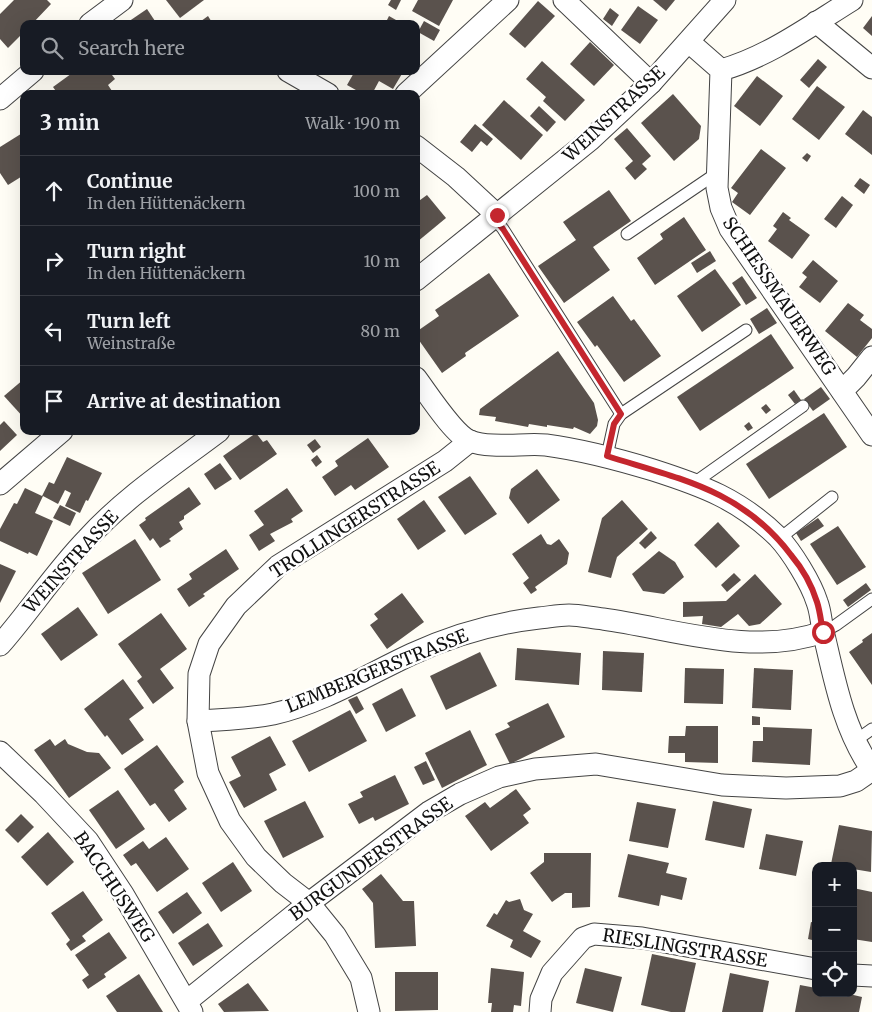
<!DOCTYPE html>
<html lang="en">
<head>
<meta charset="utf-8">
<style>
  :root { --surface:#171b24; --page:#242831; --text:#f1f3f6; --muted:#9ea1a6; --line:#363941 }
  body { margin:0; font-family:Merriweather,serif; background:var(--page); color:var(--text) }
  .controls { position:absolute; right:15px; bottom:15px; display:grid; overflow:hidden; border-radius:10px; box-shadow:0 5px 20px #0002 }
  .controls button { width:45px; height:45px; display:grid; place-items:center; padding:0; border:0; border-bottom:1px solid var(--line); background:var(--surface); color:var(--text); font:25px sans-serif }
  .stop { position:absolute; width:15px; height:15px; margin:-11px; border:4px solid #c4262e; border-radius:50%; background:#fff }
  .stop.end { background:#c4262e; border-color:#fff; box-shadow:0 1px 5px #0008 }
  .list { margin:0; padding:0; list-style:none }
  h2 { display:flex; justify-content:space-between; align-items:center; height:65px; margin:0; padding:0 20px; font-size:21px }
  h2 small { font-size:16px; font-weight:400; color:var(--muted) }
  .list li { display:grid; grid-template-columns:32px 1fr auto; gap:15px; align-items:center; box-sizing:border-box; height:70px; padding:0 20px; border-top:1px solid var(--line) }
  .list b { display:block; font-size:19px; white-space:nowrap }
  .list p { margin:0; font-size:16px; white-space:nowrap; color:var(--muted) }
  .list em { font-size:16px; font-style:normal; color:var(--muted) }
  .icon { flex:none; width:28px; height:28px; fill:none; stroke:currentColor; stroke-width:2; stroke-linecap:round; stroke-linejoin:round }
  .map { position:relative; flex:none; width:872px; height:1012px; overflow:hidden }
  .search { position:absolute; background:var(--surface); box-shadow:0 5px 20px #0002; left:20px; top:20px; width:400px; height:55px; display:flex; align-items:center; gap:12px; box-sizing:border-box; padding:0 18px; border-radius:10px; color:var(--muted); font-size:19px }
  .panel { position:absolute; background:var(--surface); box-shadow:0 5px 20px #0002; left:20px; top:90px; width:400px; height:345px; border-radius:10px }
  .map>svg:first-child { display:block }
  .building { fill:#5a524d }
  .lines { fill:none; stroke-linecap:round; stroke-linejoin:round }
  .lane-casing { stroke:#444; stroke-width:13 }
  .street-casing { stroke:#444; stroke-width:23 }
  .lane { stroke:#fff; stroke-width:11 }
  .street { stroke:#fff; stroke-width:21 }
  .route { stroke:#c4262e; stroke-width:6 }
  .labels { text-anchor:middle; stroke-width:5; stroke-linejoin:round; paint-order:stroke }
  .street-label { font-size:18px; fill:#111; stroke:#fff }
</style>
</head>
<body>
<div class="map">
<svg width="872" height="1012" viewBox="0 0 872 1012">
  <rect width="100%" height="100%" fill="#fffdf5"/>
  <!-- building -->
  <g class="building">
    <path d="M14 0H47L51 4 32 24H24V32L8 48 0 39V14Z"/>
    <path d="M166 0H204L180 18Z"/>
    <path d="M391 0H401L396 10 388 5Z"/>
    <path d="M418 0H453L439 26 412 11Z"/>
    <path d="M653 0H675L666 11Z"/>
    <path d="M538 1 555 16 525 48 509 34Z"/>
    <path d="M638 6 658 20 640 44 621 30Z"/>
    <path d="M610 8 619 15 612 26 603 19Z"/>
    <path d="M147 9 157 24H125Z"/>
    <path d="M208 16 213 24H197Z"/>
    <path d="M389 16 403 24H385Z"/>
    <path d="M872 16V36L863 28Z"/>
    <path d="M424 21 440 30 434 41 418 32Z"/>
    <path d="M590 42 614 65 594 86 570 64Z"/>
    <path d="M818 59 827 67 809 88 800 80Z"/>
    <path d="M542 61 585 100 565 121 543 101 546 97 526 79Z"/>
    <path d="M75 71H109L115 79 108 85 114 94H58L53 87Z"/>
    <path d="M355 71H401L403 72 393 89 379 81 372 94H363L347 85Z"/>
    <path d="M757 76 783 96 760 126 734 106Z"/>
    <path d="M817 86 845 107 819 140 792 119Z"/>
    <path d="M673 94 701 126 699 139 674 161 641 123Z"/>
    <path d="M504 100 543 135 521 160 482 125Z"/>
    <path d="M539 106 556 122 547 132 530 116Z"/>
    <path d="M863 110 872 117V155L845 134Z"/>
    <path d="M475 124 493 139 487 146 481 141 472 152 460 142Z"/>
    <path d="M627 128 651 156 642 164 647 169 635 180 625 168 633 161 614 139Z"/>
    <path d="M24 132V175L8 185 0 173V147Z"/>
    <path d="M761 149 786 168 750 215 732 202 738 193 731 188Z"/>
    <path d="M807 153 811 156 807 162 802 158Z"/>
    <path d="M860 178 870 185 864 194 854 186Z"/>
    <path d="M609 190 631 221 593 247 610 270 564 303 538 266 576 240 563 222Z"/>
    <path d="M427 195 446 218 417 242 416 203Z"/>
    <path d="M842 196 853 205 836 228 824 219Z"/>
    <path d="M783 212 791 218 789 220 810 235 792 259 768 241 777 229 773 226Z"/>
    <path d="M684 217 706 250 655 285 637 258 663 239 660 234Z"/>
    <path d="M710 251 716 261 697 273 691 263Z"/>
    <path d="M813 260 838 281 820 303 799 287 807 277 802 273Z"/>
    <path d="M715 269 741 305 702 332 677 296Z"/>
    <path d="M489 273 519 316 465 353 466 356 442 373 416 336V332L439 316 435 310Z"/>
    <path d="M742 276 757 298 746 305 732 283Z"/>
    <path d="M613 296 631 321 634 319 661 356 624 382 597 345 595 347 577 322Z"/>
    <path d="M848 303 864 315 860 320 872 329V338L857 357 825 331Z"/>
    <path d="M767 308 777 323 759 334 750 319Z"/>
    <path d="M771 334 794 368 700 431 677 397Z"/>
    <path d="M558 351 594 403 598 420 597 426 590 434 574 427 573 429 547 425V427L529 424 528 427 495 421 496 417 479 415 480 409Z"/>
    <path d="M24 379V418L4 396Z"/>
    <path d="M821 387 830 399 813 411 804 399Z"/>
    <path d="M794 390 801 400 795 404 788 395Z"/>
    <path d="M766 404 771 410 766 414 761 408Z"/>
    <path d="M824 413 847 447 769 499 746 464Z"/>
    <path d="M4 421 17 435 0 451V425Z"/>
    <path d="M749 422 753 428 748 431 744 426Z"/>
    <path d="M256 433 263 442 267 440 277 454 240 480 223 456Z"/>
    <path d="M368 438 389 467 355 490 351 485 335 496 322 477 338 466 335 461Z"/>
    <path d="M315 439 321 447 313 453 307 445Z"/>
    <path d="M317 455 322 462 316 467 311 460Z"/>
    <path d="M67 457 102 473 88 501 86 500 80 513 65 506 71 493 65 490 58 504 43 496 35 513 53 521 37 556 29 552 28 554 0 541V529L14 503 17 504 25 488 42 496 49 482 54 484Z"/>
    <path d="M220 463 232 479 215 490 204 474Z"/>
    <path d="M537 469 560 500 528 524 509 498 511 489Z"/>
    <path d="M470 476 497 514 465 535 438 497Z"/>
    <path d="M189 487 201 504 184 516V519L179 522 183 529 169 539 171 541 160 548 153 538 150 541 139 525 146 520 145 518Z"/>
    <path d="M287 488 303 511 291 519 293 522 270 534 275 541 259 551 249 535 264 525 254 511Z"/>
    <path d="M424 500 446 531 418 550 397 519Z"/>
    <path d="M622 500 648 529 617 557 611 578 588 572 602 518Z"/>
    <path d="M60 505 76 513 70 526 53 518Z"/>
    <path d="M818 518 824 526 801 541 796 533Z"/>
    <path d="M718 522 740 546 716 568 694 545Z"/>
    <path d="M838 526 866 567 837 585 810 544Z"/>
    <path d="M651 531 657 538 645 549 639 543Z"/>
    <path d="M541 534 547 544 551 545 559 539 569 553 567 564 535 587 537 590 531 594 523 583 529 578 512 554Z"/>
    <path d="M135 539 161 580 108 614 82 573Z"/>
    <path d="M226 549 239 569 203 594 205 596 189 607 177 589 192 579 189 574Z"/>
    <path d="M659 551 675 562 684 577 664 594 643 591 632 574Z"/>
    <path d="M0 564 16 571 0 603Z"/>
    <path d="M734 573 741 580 727 592 721 585Z"/>
    <path d="M755 574 782 604 760 624 749 626 738 614 721 627 702 624 703 616 683 617V602L726 601Z"/>
    <path d="M866 583 871 590 848 607 843 600Z"/>
    <path d="M402 593 424 622 387 649 370 625 378 619 374 614Z"/>
    <path d="M78 607 98 635 61 661 41 634Z"/>
    <path d="M161 613 187 649 160 669 174 688 153 704 137 681 142 677 118 644Z"/>
    <path d="M872 633V685L849 652 863 642 862 640Z"/>
    <path d="M517 648 581 653 579 685 515 680Z"/>
    <path d="M603 651 644 653 642 692 602 690Z"/>
    <path d="M480 652 497 686 446 710 430 676Z"/>
    <path d="M685 668 724 669 723 704 684 703Z"/>
    <path d="M754 668 793 670 791 710 752 708Z"/>
    <path d="M123 679 144 708 129 719 144 740 122 755 107 735 105 737 84 709Z"/>
    <path d="M402 688 416 716 386 732 372 704Z"/>
    <path d="M357 696 364 709 356 714 348 700Z"/>
    <path d="M548 703 565 737 510 764 495 734 510 727 507 723Z"/>
    <path d="M350 710 367 741 309 772 292 741Z"/>
    <path d="M752 716 760 717V725H752Z"/>
    <path d="M686 726H718V763L685 762V753H668L669 736H685Z"/>
    <path d="M763 727 812 729 810 765 752 762 753 741H763Z"/>
    <path d="M470 730 487 765 442 788 425 753Z"/>
    <path d="M270 736 286 765 269 774 277 790 244 808 229 782 241 776 231 757Z"/>
    <path d="M50 739 55 746 65 739 68 744 87 752 99 753 111 768 69 798 34 750Z"/>
    <path d="M157 745 184 782 174 790 187 809 169 822 155 803 150 806 124 769Z"/>
    <path d="M426 761 435 780 423 785 414 767Z"/>
    <path d="M395 775 409 804 375 821 373 817 359 824 348 804 363 797 360 792Z"/>
    <path d="M516 789 531 809 523 815 529 823 491 851 465 816 485 802 490 808Z"/>
    <path d="M118 790 145 829 116 849 89 810Z"/>
    <path d="M305 801 324 837 283 858 264 821Z"/>
    <path d="M713 801 752 809 744 848 705 840Z"/>
    <path d="M637 802 676 809 668 848 629 841Z"/>
    <path d="M21 814 34 827 18 843 5 830Z"/>
    <path d="M839 825 872 831 871 872 853 869V866L831 864Z"/>
    <path d="M48 832 74 862 47 886 21 857Z"/>
    <path d="M766 834 803 841 796 876 759 869Z"/>
    <path d="M166 837 189 869 157 892 136 863 131 866 123 855 143 841 149 849Z"/>
    <path d="M544 853H591L590 907 572 908V893H565L552 902 530 873 544 862Z"/>
    <path d="M628 854 669 863 666 873 687 878 682 900 661 895 659 906 618 897Z"/>
    <path d="M233 862 252 891 221 912 202 883Z"/>
    <path d="M381 874 403 901H414L416 946 375 948 373 903 362 889Z"/>
    <path d="M853 888 872 892V942L853 939Z"/>
    <path d="M83 891 103 920 82 936 86 941 71 951 66 944 70 940 51 913Z"/>
    <path d="M187 892 202 913 173 934 158 912Z"/>
    <path d="M520 899 524 910 533 914 523 931 541 941 531 958 510 947 513 940 486 926 494 913 497 915 506 900 509 902Z"/>
    <path d="M811 922 816 923V941L808 939Z"/>
    <path d="M208 923 223 946 193 966 178 943Z"/>
    <path d="M109 932 127 958 104 974 106 977 88 989 82 980 89 975 75 955Z"/>
    <path d="M652 954 696 963 685 1012H671L641 1005Z"/>
    <path d="M491 968 524 972 521 1006 514 1005 513 1012H491L492 1003H488Z"/>
    <path d="M585 968 622 977 613 1012 576 1003Z"/>
    <path d="M395 972H438V1010L395 1011Z"/>
    <path d="M730 973 769 981 763 1012H722Z"/>
    <path d="M139 974 163 1012H117L106 996Z"/>
    <path d="M248 983 269 1011 224 1012 218 1004Z"/>
    <path d="M800 985 816 988V993H845L862 997 859 1012H795Z"/>
  </g>
  <g class="lines">
    <!-- lane casing -->
    <g class="lane-casing">
      <g id="lane">
        <path d="M494 218 503 229 621 414"/>
        <path d="M627 234 717 173"/>
        <path d="M607 456 614 424 621 414 746 330"/>
        <path d="M694 483 803 406"/>
        <path d="M779 539 832 497"/>
        <path d="M823 632 836 625 872 599"/>
        <path d="M855 741 872 729"/>
      </g>
    </g>
    <!-- street casing -->
    <g class="street-casing">
      <g id="street">
        <path d="M564 0 651 83"/>
        <path d="M816 22 872 68"/>
        <path d="M90 24 122 0"/>
        <path d="M689 42 721 70 717 188 721 208 730 229 872 435"/>
        <path d="M721 70C768 57 810 26 852 0"/>
        <path d="M288 71 328 94"/>
        <path d="M406 94 508 0"/>
        <path d="M0 99 33 71"/>
        <path d="M416 146 456 177 497 215"/>
        <path d="M416 280 590 140 651 83 725 0"/>
        <path d="M416 378C428 394 454 435 470 441 490 449 524 443 546 445 583 450 617 459 653 470 703 486 739 499 778 537 792 552 811 583 817 602 821 612 821 624 824 635 835 682 844 730 872 770"/>
        <path d="M842 391 856 377 872 357"/>
        <path d="M0 484 62 431"/>
        <path d="M0 645C30 611 55 572 87 539 125 497 174 465 219 431"/>
        <path d="M198 721C223 720 248 719 273 714 322 703 367 675 412 654 451 636 495 623 539 618 549 617 559 615 569 615 580 615 592 618 603 619 675 629 751 657 823 632"/>
        <path d="M0 752 44 794 88 841 123 894 192 1012"/>
        <path d="M853 975 872 976"/>
        <path d="M187 1001 309 903 429 812 460 794 499 777 535 769 596 764 722 785 786 788 840 786 856 781 872 770"/>
        <path d="M369 1012 361 978 335 935 309 903 283 883 256 857 230 821 208 773 198 721 199 674 209 644 236 606 278 566 445 461 470 441"/>
        <path d="M540 1012 541 999 552 973 583 938 594 934 642 938 816 969"/>
      </g>
    </g>
    <!-- lane -->
    <use href="#lane" class="lane"/>
    <!-- street -->
    <use href="#street" class="street"/>
  </g>
  <g class="lines">
    <!-- route -->
    <path class="route" d="M497 215 494 218 503 229 621 414 614 424 607 456C680 479 742 490 791 555 802 568 812 586 817 602 820 611 821 622 823 632"/>
  </g>
  <g class="labels">
    <!-- street labels -->
    <g class="street-label">
      <text transform="translate(614 114) rotate(-43)" y="6">WEINSTRASSE</text>
      <text transform="translate(779 296) rotate(56)" y="6">SCHIESSMAUERWEG</text>
      <text transform="translate(355 520) rotate(-33)" y="6">TROLLINGERSTRASSE</text>
      <text transform="translate(71 562) rotate(-48)" y="6">WEINSTRASSE</text>
      <text transform="translate(377 671) rotate(-22)" y="6">LEMBERGERSTRASSE</text>
      <text transform="translate(371 859) rotate(-36)" y="6">BURGUNDERSTRASSE</text>
      <text transform="translate(114 887) rotate(56)" y="6">BACCHUSWEG</text>
      <text transform="translate(685 948) rotate(9)" y="6">RIESLINGSTRASSE</text>
    </g>
  </g>
</svg>
<div class="controls">
<button>+</button>
<button>−</button>
<button><svg class="icon" aria-label="locate" viewBox="0 0 24 24"><circle cx="12" cy="12" r="6"/><path d="M12 2v4M12 18v4M2 12h4M18 12h4"/></svg></button>
</div>
<div class="stop" style="left:823px;top:632px"></div>
<div class="stop end" style="left:497px;top:215px"></div>
<div class="search"><svg class="icon" aria-label="search" viewBox="0 0 24 24"><circle cx="10" cy="10" r="6"/><path d="M15 15l6 6"/></svg>Search here</div>
<section class="panel">
<h2>3 min<small>Walk · 190 m</small></h2>
<ul class="list">
<li><svg class="icon" aria-label="ahead" viewBox="0 0 24 24"><path d="M12 20V5M6 11l6-6 6 6"/></svg><div><b>Continue</b><p>In den Hüttenäckern</p></div><em>100 m</em></li>
<li><svg class="icon" aria-label="right" viewBox="0 0 24 24"><path d="M7 20v-9h11M14 6l5 5-5 5"/></svg><div><b>Turn right</b><p>In den Hüttenäckern</p></div><em>10 m</em></li>
<li><svg class="icon" aria-label="left" viewBox="0 0 24 24"><path d="M17 20v-9H6M10 6l-5 5 5 5"/></svg><div><b>Turn left</b><p>Weinstraße</p></div><em>80 m</em></li>
<li><svg class="icon" aria-label="arrive" viewBox="0 0 24 24"><path d="M6 21V4h12l-3 4 3 4H6"/></svg><div><b>Arrive at destination</b></div></li>
</ul>
</section>
</div>
</body>
</html>
